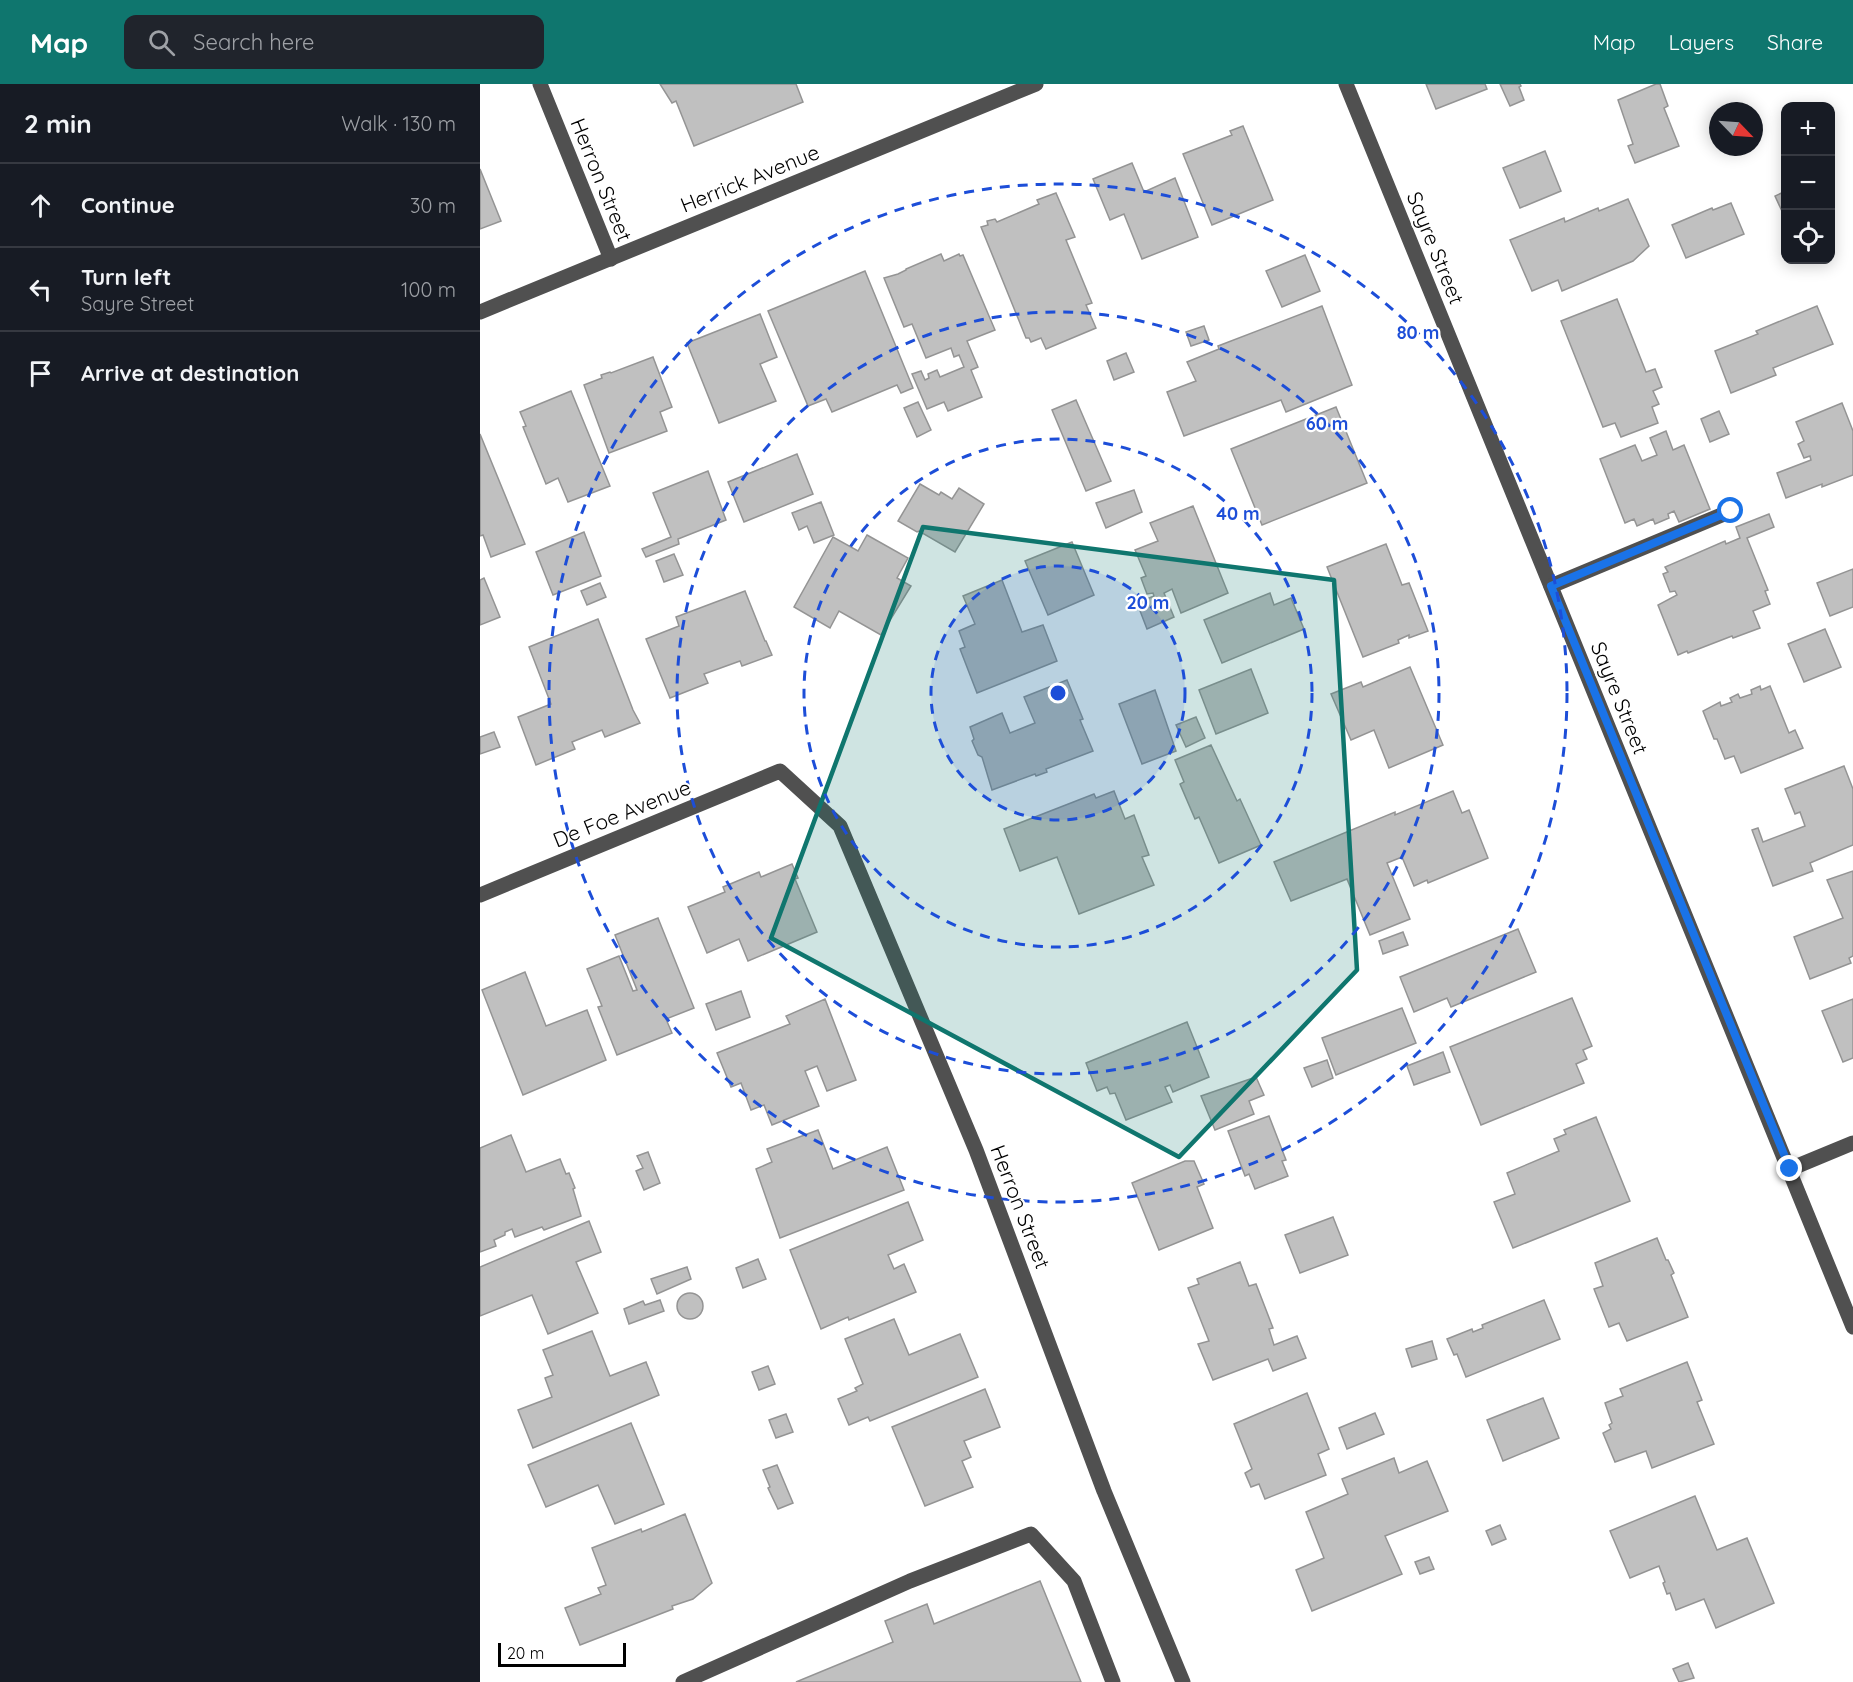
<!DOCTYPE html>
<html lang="en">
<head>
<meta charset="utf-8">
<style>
  :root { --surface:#171b24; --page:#20242c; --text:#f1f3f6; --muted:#9ea1a6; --line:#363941; --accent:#0f766e }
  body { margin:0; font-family:Quicksand,sans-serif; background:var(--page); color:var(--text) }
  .controls { position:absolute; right:18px; top:18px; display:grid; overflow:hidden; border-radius:12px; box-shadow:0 3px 15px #0003 }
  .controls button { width:54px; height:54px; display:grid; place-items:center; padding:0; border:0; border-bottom:2px solid var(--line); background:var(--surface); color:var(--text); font:30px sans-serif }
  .compass { position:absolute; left:1229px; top:18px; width:54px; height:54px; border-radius:50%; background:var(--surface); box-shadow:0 3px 15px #0003; rotate:115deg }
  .scale { position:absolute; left:18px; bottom:15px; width:128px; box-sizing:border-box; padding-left:6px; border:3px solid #000; border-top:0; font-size:16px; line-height:21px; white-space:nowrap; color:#000; -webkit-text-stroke:4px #fff; paint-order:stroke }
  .stop { position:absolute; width:18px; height:18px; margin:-14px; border:4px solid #1a73e8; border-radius:50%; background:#fff }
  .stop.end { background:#1a73e8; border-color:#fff; box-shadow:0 2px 6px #0008 }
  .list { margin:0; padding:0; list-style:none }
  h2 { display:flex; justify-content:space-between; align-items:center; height:78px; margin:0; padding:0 24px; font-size:26px }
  h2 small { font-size:20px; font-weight:400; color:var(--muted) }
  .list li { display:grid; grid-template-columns:39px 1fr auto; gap:18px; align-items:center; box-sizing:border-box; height:84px; padding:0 24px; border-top:2px solid var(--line) }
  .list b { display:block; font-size:22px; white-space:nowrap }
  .list p { margin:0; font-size:20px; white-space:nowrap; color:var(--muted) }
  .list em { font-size:20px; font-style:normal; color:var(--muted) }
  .icon { flex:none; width:33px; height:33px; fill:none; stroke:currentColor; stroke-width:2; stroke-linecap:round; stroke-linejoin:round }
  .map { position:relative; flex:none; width:1373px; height:1598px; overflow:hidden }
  header { display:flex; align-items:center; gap:36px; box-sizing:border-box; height:84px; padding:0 30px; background:var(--accent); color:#fff }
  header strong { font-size:28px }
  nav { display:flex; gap:33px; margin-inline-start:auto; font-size:21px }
  .search { width:420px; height:54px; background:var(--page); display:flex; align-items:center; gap:15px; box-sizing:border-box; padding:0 21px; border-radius:12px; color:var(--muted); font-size:22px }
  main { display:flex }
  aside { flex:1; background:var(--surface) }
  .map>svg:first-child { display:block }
  .building { fill:#c0c0c0; stroke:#949494; stroke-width:1.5 }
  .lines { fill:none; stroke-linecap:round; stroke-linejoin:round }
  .minor { stroke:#505050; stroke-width:15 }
  .route { stroke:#1a73e8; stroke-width:8 }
  .marked { fill:#0f766e; fill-opacity:0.2; stroke:#0f766e; stroke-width:4.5; stroke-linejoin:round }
  .ring { fill:none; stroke:#1d4ed8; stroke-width:3; stroke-dasharray:10 8 }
  .labels { text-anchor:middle; stroke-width:4.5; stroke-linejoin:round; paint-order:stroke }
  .street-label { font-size:21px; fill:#000; stroke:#fff }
  .centre { fill:#1d4ed8; stroke:#fff; stroke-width:3 }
  .ring-label { font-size:18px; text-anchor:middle; font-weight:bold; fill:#1d4ed8; stroke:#fff; stroke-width:4.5; stroke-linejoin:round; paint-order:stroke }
</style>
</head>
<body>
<header>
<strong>Map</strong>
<div class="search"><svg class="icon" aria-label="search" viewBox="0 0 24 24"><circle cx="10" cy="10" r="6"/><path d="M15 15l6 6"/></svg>Search here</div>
<nav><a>Map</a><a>Layers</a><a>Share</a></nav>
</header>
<main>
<aside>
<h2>2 min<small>Walk · 130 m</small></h2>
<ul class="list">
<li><svg class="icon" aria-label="ahead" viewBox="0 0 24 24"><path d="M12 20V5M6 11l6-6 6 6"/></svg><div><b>Continue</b></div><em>30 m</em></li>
<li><svg class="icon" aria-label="left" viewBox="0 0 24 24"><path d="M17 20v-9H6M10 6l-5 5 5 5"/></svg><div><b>Turn left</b><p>Sayre Street</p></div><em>100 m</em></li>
<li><svg class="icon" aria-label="arrive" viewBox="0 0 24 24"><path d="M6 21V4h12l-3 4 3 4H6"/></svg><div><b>Arrive at destination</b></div></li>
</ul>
</aside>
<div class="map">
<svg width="1373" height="1598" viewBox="0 0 1373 1598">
  <rect width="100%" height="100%" fill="#fff"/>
  <!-- building -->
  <g class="building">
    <path d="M180 0H316L323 18 214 62 196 17 192 19Z"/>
    <path d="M946 0H1005L1007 5 956 25Z"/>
    <path d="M1020 0H1040L1041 2 1039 3 1044 16 1030 22Z"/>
    <path d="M1176 0H1180L1188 22 1184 24 1199 62 1155 79 1148 62 1153 60 1138 16Z"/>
    <path d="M763 42 793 116 732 141 703 70 752 51 750 47Z"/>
    <path d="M1065 67 1081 107 1040 124 1023 84Z"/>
    <path d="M652 79 664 108 695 94 718 153 662 175 644 130 630 136 613 95Z"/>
    <path d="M0 85 21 137 0 145Z"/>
    <path d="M1306 107V136L1295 112Z"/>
    <path d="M576 109 595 153 586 156 612 219 606 221 616 244 566 265 561 254 551 258 549 254H546L501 143 508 141 507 137 515 135 517 138 559 120 557 116Z"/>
    <path d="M1148 115 1169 162 1153 177 1082 207 1078 196 1052 207 1030 156 1084 134 1085 138 1118 124 1119 127Z"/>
    <path d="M1251 119 1264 150 1206 174 1192 141 1232 124 1233 126Z"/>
    <path d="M461 170 464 177 479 170 480 172 483 171 515 246 487 257 498 283 491 286 502 313 468 327 464 318 447 325 432 290 441 287 445 296 449 294 448 290 457 286 460 293 484 283 479 271 474 273 471 264 446 274 432 240 424 243 404 194 418 190 426 186V185Z"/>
    <path d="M825 171 840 207 802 223 786 187Z"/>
    <path d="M385 187 433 304 421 309 417 301 352 328 346 315 328 322 288 227Z"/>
    <path d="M1137 215 1166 288 1175 285 1182 303 1173 307 1179 320 1172 323 1178 339 1141 353 1135 339 1123 343 1081 237Z"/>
    <path d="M842 222 872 301 806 328 801 316 704 352 687 308 716 297 707 278 739 265 738 262Z"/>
    <path d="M1337 222 1353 260 1293 284 1296 291 1251 309 1235 267 1278 250 1276 247Z"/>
    <path d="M280 230 297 273 280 280 296 317 239 339 207 259Z"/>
    <path d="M724 242 729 256 711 262 706 248Z"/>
    <path d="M646 269 654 288 634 296 627 277Z"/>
    <path d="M173 273 192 323 180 328 187 347 129 369 104 301 122 294 121 291 130 288 131 289Z"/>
    <path d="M91 307 130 402 88 418 78 394 66 400 43 343 46 342 40 328Z"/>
    <path d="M596 316 631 397 606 407 572 326Z"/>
    <path d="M438 318 451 346 437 353 424 324Z"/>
    <path d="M1362 319 1373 347V391L1342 403V400L1306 414 1297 389 1331 376 1330 372 1324 374 1318 360 1324 357 1316 338Z"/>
    <path d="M856 323 887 399 782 441 751 365Z"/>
    <path d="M1239 327 1249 350 1230 358 1221 335Z"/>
    <path d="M1186 347 1193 366 1204 361 1230 425 1199 438 1194 427 1188 430 1189 434 1175 440 1173 435 1157 442 1154 435 1145 439 1120 375 1155 361 1162 377 1177 371 1170 354Z"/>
    <path d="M0 350 45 460 11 473 3 451 0 452Z"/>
    <path d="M317 370 333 410 264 438 248 398Z"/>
    <path d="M228 387 246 436 198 455 199 460 166 473 162 465 191 453 173 409Z"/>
    <path d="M440 400 459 411 461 408 472 415 479 404 504 420 475 468 439 447 437 448 418 437Z"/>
    <path d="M654 406 662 428 626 444 616 419Z"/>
    <path d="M341 418 354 451 334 459 327 442 319 446 312 429Z"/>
    <path d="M713 422 748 509 701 529 692 505 684 509 694 533 667 545 657 519 674 512 673 509 667 510 661 494 666 492 655 466 678 457 670 439Z"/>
    <path d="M1289 430 1294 443 1267 454 1288 506 1285 507 1290 520 1273 527 1280 544 1253 554 1252 552 1208 569 1207 567 1198 571 1178 521 1197 511 1195 507 1190 508 1183 490 1188 488 1185 483 1245 457 1246 460 1260 454 1256 443Z"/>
    <path d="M104 448 121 492 73 511 56 468Z"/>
    <path d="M387 451 428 474 417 494 431 502 401 551 359 527 350 544 314 523 353 453 378 467Z"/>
    <path d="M592 458 614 511 568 531 545 477Z"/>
    <path d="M906 460 922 501 929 499 948 547 929 554V551L918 556 919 559 883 573 847 483Z"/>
    <path d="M194 470 203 491 184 498 176 477Z"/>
    <path d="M1373 485V523L1350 532 1337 499Z"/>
    <path d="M4 494 20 533 0 541V496Z"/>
    <path d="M522 496 542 548 563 541 577 577 497 609 480 565 485 563 479 547 495 540 483 512Z"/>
    <path d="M120 499 126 513 107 521 101 507Z"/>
    <path d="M265 507 285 557H286L292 571 262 582 260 577 224 590 228 599 190 614 166 555 199 542 196 533Z"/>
    <path d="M790 509 794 521 811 514 824 545 742 579 724 536Z"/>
    <path d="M118 535 153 626 160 639 125 653 122 646 92 658 95 665 56 681 38 633 71 620 49 563Z"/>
    <path d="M1345 545 1361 583 1324 598 1308 560Z"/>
    <path d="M930 583 963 661 909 684 894 646 871 656 851 610 881 598 883 603Z"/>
    <path d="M771 585 788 629 736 650 719 606Z"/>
    <path d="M587 596 603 635 600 636 613 667 566 685 567 688 556 692 555 690 512 706 502 673 498 671 492 657 494 655 490 643 522 629 530 649 555 639 544 613Z"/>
    <path d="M1280 602 1281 606 1290 602 1309 649 1315 646 1323 664 1261 689 1254 672 1245 675 1237 655H1234L1223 627 1240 618 1241 622 1252 618 1250 614 1258 610 1260 614 1272 610 1271 606Z"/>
    <path d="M675 606 696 667 662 680 639 620Z"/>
    <path d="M716 633 725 654 706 663 696 641Z"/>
    <path d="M14 648 20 663 0 670V653Z"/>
    <path d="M731 661 757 717 760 715 781 761 739 779 719 733 715 735 700 700 704 698 695 676Z"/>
    <path d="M1364 682 1373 705V761L1330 779 1333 787 1293 802 1272 746 1278 744 1283 758 1325 742 1320 728 1315 730 1305 705Z"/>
    <path d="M634 707 645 735 654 731 669 771 662 773 674 801 599 830 577 773 540 787 524 745 614 710 616 714Z"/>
    <path d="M973 707 982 729 989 726 1008 774 948 799 947 796 934 802 922 773 907 779 930 835 890 851 867 795 811 817 794 778 915 728V731Z"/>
    <path d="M312 780 318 794 315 795 337 848 268 877 259 855 227 869 208 823 245 808 243 803 279 788 281 793Z"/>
    <path d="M1373 787V872L1369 874 1371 879 1330 895 1314 853 1363 834 1347 796Z"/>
    <path d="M178 834 214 924 186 935 192 949 137 971 118 923 122 922 107 885 139 872 153 907 157 906 135 851Z"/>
    <path d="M1038 845 1056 888 971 923 967 914 934 928 920 893Z"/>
    <path d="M923 848 928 861 903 870 899 857Z"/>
    <path d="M45 888 66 942 107 926 126 976 43 1011 2 906Z"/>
    <path d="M261 907 270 933 236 946 226 920Z"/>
    <path d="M1092 914 1112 962 1103 966 1107 975 1096 980 1104 999 1001 1041 970 963Z"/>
    <path d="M345 915 376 996 347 1007 337 982 325 987 339 1022 292 1041 284 1021 271 1026 261 999 251 1003 237 969 310 940 306 932Z"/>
    <path d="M1373 915V974L1363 978 1342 927Z"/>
    <path d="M922 924 936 959 856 991 842 954Z"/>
    <path d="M707 938 729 993 693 1008 690 1001 685 1003 692 1018 646 1036 635 1009 630 1010 627 1003 617 1007 606 979Z"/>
    <path d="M963 968 970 988 934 1001 927 982Z"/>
    <path d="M847 976 853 994 832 1003 824 984Z"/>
    <path d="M776 993 784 1011 769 1017 774 1030 735 1046 721 1012Z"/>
    <path d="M789 1032 806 1076 802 1077 808 1092 775 1105 769 1090 765 1092 748 1047Z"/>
    <path d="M1116 1033 1150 1117 1033 1164 1014 1118 1035 1110 1027 1089 1079 1067 1074 1055 1086 1050 1084 1046Z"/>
    <path d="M338 1046 353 1085 407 1063 424 1106 300 1154 276 1085 292 1078 287 1065Z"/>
    <path d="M31 1051 46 1088 80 1075 86 1090 89 1089 95 1104 93 1105 101 1132 64 1146 62 1143 35 1153 32 1145 25 1148V1151L14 1156 16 1162 0 1168V1064Z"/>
    <path d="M168 1068 180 1099 164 1106 156 1087 163 1084 157 1072Z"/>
    <path d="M705 1077H714L724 1100 717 1103 733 1144 679 1166 652 1099Z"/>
    <path d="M428 1118 443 1156 408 1171 414 1185 424 1180 436 1208 369 1236 368 1233 341 1245 310 1166Z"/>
    <path d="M853 1133 868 1171 820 1189 805 1151Z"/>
    <path d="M109 1137 121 1168 96 1178 118 1229 68 1250 52 1211 0 1232V1183Z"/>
    <path d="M1177 1154 1186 1176H1188L1194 1189 1191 1191 1208 1233 1147 1257 1139 1239 1129 1243 1114 1205 1123 1202 1115 1179Z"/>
    <path d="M278 1175 286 1195 263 1204 256 1184Z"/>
    <path d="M760 1178 769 1202 776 1200 793 1244 789 1245 794 1261 817 1252 826 1274 793 1287 788 1275 733 1296 718 1260 729 1257 708 1204 719 1200 717 1195Z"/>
    <path d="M207 1183 211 1195 177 1210 171 1195Z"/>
    <circle cx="210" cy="1222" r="13"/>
    <path d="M180 1216 184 1227 149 1240 144 1225 163 1217 165 1221Z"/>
    <path d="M1064 1216 1080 1255 986 1293 977 1270 974 1271 967 1255 992 1245 993 1248 1003 1244 1002 1241Z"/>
    <path d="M414 1235 429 1271 480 1250 498 1293 390 1337 388 1333 369 1341 358 1315 377 1307 375 1304 383 1300 365 1255Z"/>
    <path d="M112 1247 130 1292 166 1278 179 1311 53 1364 38 1326 72 1313 65 1294 73 1291 63 1266Z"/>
    <path d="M952 1257 957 1275 932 1283 926 1265Z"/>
    <path d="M1207 1278 1222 1316 1217 1318 1234 1360 1172 1384 1166 1367 1135 1378 1123 1349 1131 1345 1129 1341 1132 1339 1125 1319 1143 1312 1140 1305Z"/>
    <path d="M288 1282 295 1300 279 1306 272 1288Z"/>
    <path d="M505 1305 520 1343 484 1357 491 1373 482 1377 493 1403 445 1422 412 1343Z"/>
    <path d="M827 1309 849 1365 838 1370 846 1391 785 1415 779 1400 771 1403 765 1389 772 1385 754 1340Z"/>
    <path d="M1063 1314 1079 1354 1023 1377 1007 1336Z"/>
    <path d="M895 1329 904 1350 867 1365 859 1344Z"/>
    <path d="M306 1330 313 1348 296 1354 289 1336Z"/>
    <path d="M151 1339 184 1420 135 1440 118 1401 66 1423 48 1381Z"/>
    <path d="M914 1374 919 1389 947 1377 968 1427 905 1452 922 1490 832 1527 816 1486 844 1474 826 1428 868 1410 862 1395Z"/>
    <path d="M297 1381 313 1419 298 1425 288 1404 290 1403 283 1386Z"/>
    <path d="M1215 1412 1237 1466 1267 1454 1294 1519 1236 1544 1224 1515 1196 1526 1190 1509 1187 1510 1183 1499 1185 1498 1179 1482 1150 1494 1130 1447Z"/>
    <path d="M205 1430 232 1499 213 1515 192 1522 193 1525 100 1561 85 1524 121 1510 118 1504 126 1501 112 1464 161 1445 162 1448Z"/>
    <path d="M1020 1441 1026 1455 1012 1461 1006 1447Z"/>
    <path d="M949 1473 954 1485 940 1490 935 1478Z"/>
    <path d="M560 1497 601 1598H316L413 1558 405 1537 447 1520 454 1540Z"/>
    <path d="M1208 1579 1214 1594 1199 1598 1193 1585Z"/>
  </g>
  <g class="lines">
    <!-- minor -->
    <g class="minor">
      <path d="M60 0 131 175"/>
      <path d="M866 0 1373 1243"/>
      <path d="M0 228 556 0"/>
      <path d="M1071 502 1251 427"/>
      <path d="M0 811 300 687 360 742 496 1066 624 1407 703 1598"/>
      <path d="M1310 1085 1373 1059"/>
      <path d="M203 1598 430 1497 551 1450 594 1497 633 1598"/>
    </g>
  </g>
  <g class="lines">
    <!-- route -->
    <path class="route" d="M1251 427 1071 502 1310 1085"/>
  </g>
  <!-- marked area -->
  <path class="marked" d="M443 443 854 496 877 886 699 1073 291 854Z"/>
  <!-- distance rings -->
  <circle cx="578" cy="609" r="127" fill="#1d4ed8" fill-opacity=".12"/>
  <g class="ring">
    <circle cx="578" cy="609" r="127"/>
    <circle cx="578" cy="609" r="254"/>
    <circle cx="578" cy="609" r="381"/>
    <circle cx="578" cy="609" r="509"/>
  </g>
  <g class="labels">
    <!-- street labels -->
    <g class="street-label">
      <text transform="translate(270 95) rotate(-22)" y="7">Herrick Avenue</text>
      <text transform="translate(121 96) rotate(68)" y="7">Herron Street</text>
      <text transform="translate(955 164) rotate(68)" y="7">Sayre Street</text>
      <text transform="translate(1139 614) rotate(68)" y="7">Sayre Street</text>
      <text transform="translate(142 730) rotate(-22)" y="7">De Foe Avenue</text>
      <text transform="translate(540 1123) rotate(69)" y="7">Herron Street</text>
    </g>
  </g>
  <circle cx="578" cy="609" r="9" class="centre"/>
  <g class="ring-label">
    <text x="938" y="255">80 m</text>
    <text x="847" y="346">60 m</text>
    <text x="758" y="436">40 m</text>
    <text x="668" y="525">20 m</text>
  </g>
</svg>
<div class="controls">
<button>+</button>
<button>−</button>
<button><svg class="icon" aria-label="locate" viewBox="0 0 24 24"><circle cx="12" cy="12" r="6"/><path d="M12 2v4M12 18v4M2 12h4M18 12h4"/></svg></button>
</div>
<svg class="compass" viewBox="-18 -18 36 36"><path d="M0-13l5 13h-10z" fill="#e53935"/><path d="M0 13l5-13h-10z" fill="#9ea1a6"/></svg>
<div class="scale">20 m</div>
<div class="stop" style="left:1251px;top:427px"></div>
<div class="stop end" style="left:1310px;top:1085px"></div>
</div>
</main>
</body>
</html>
